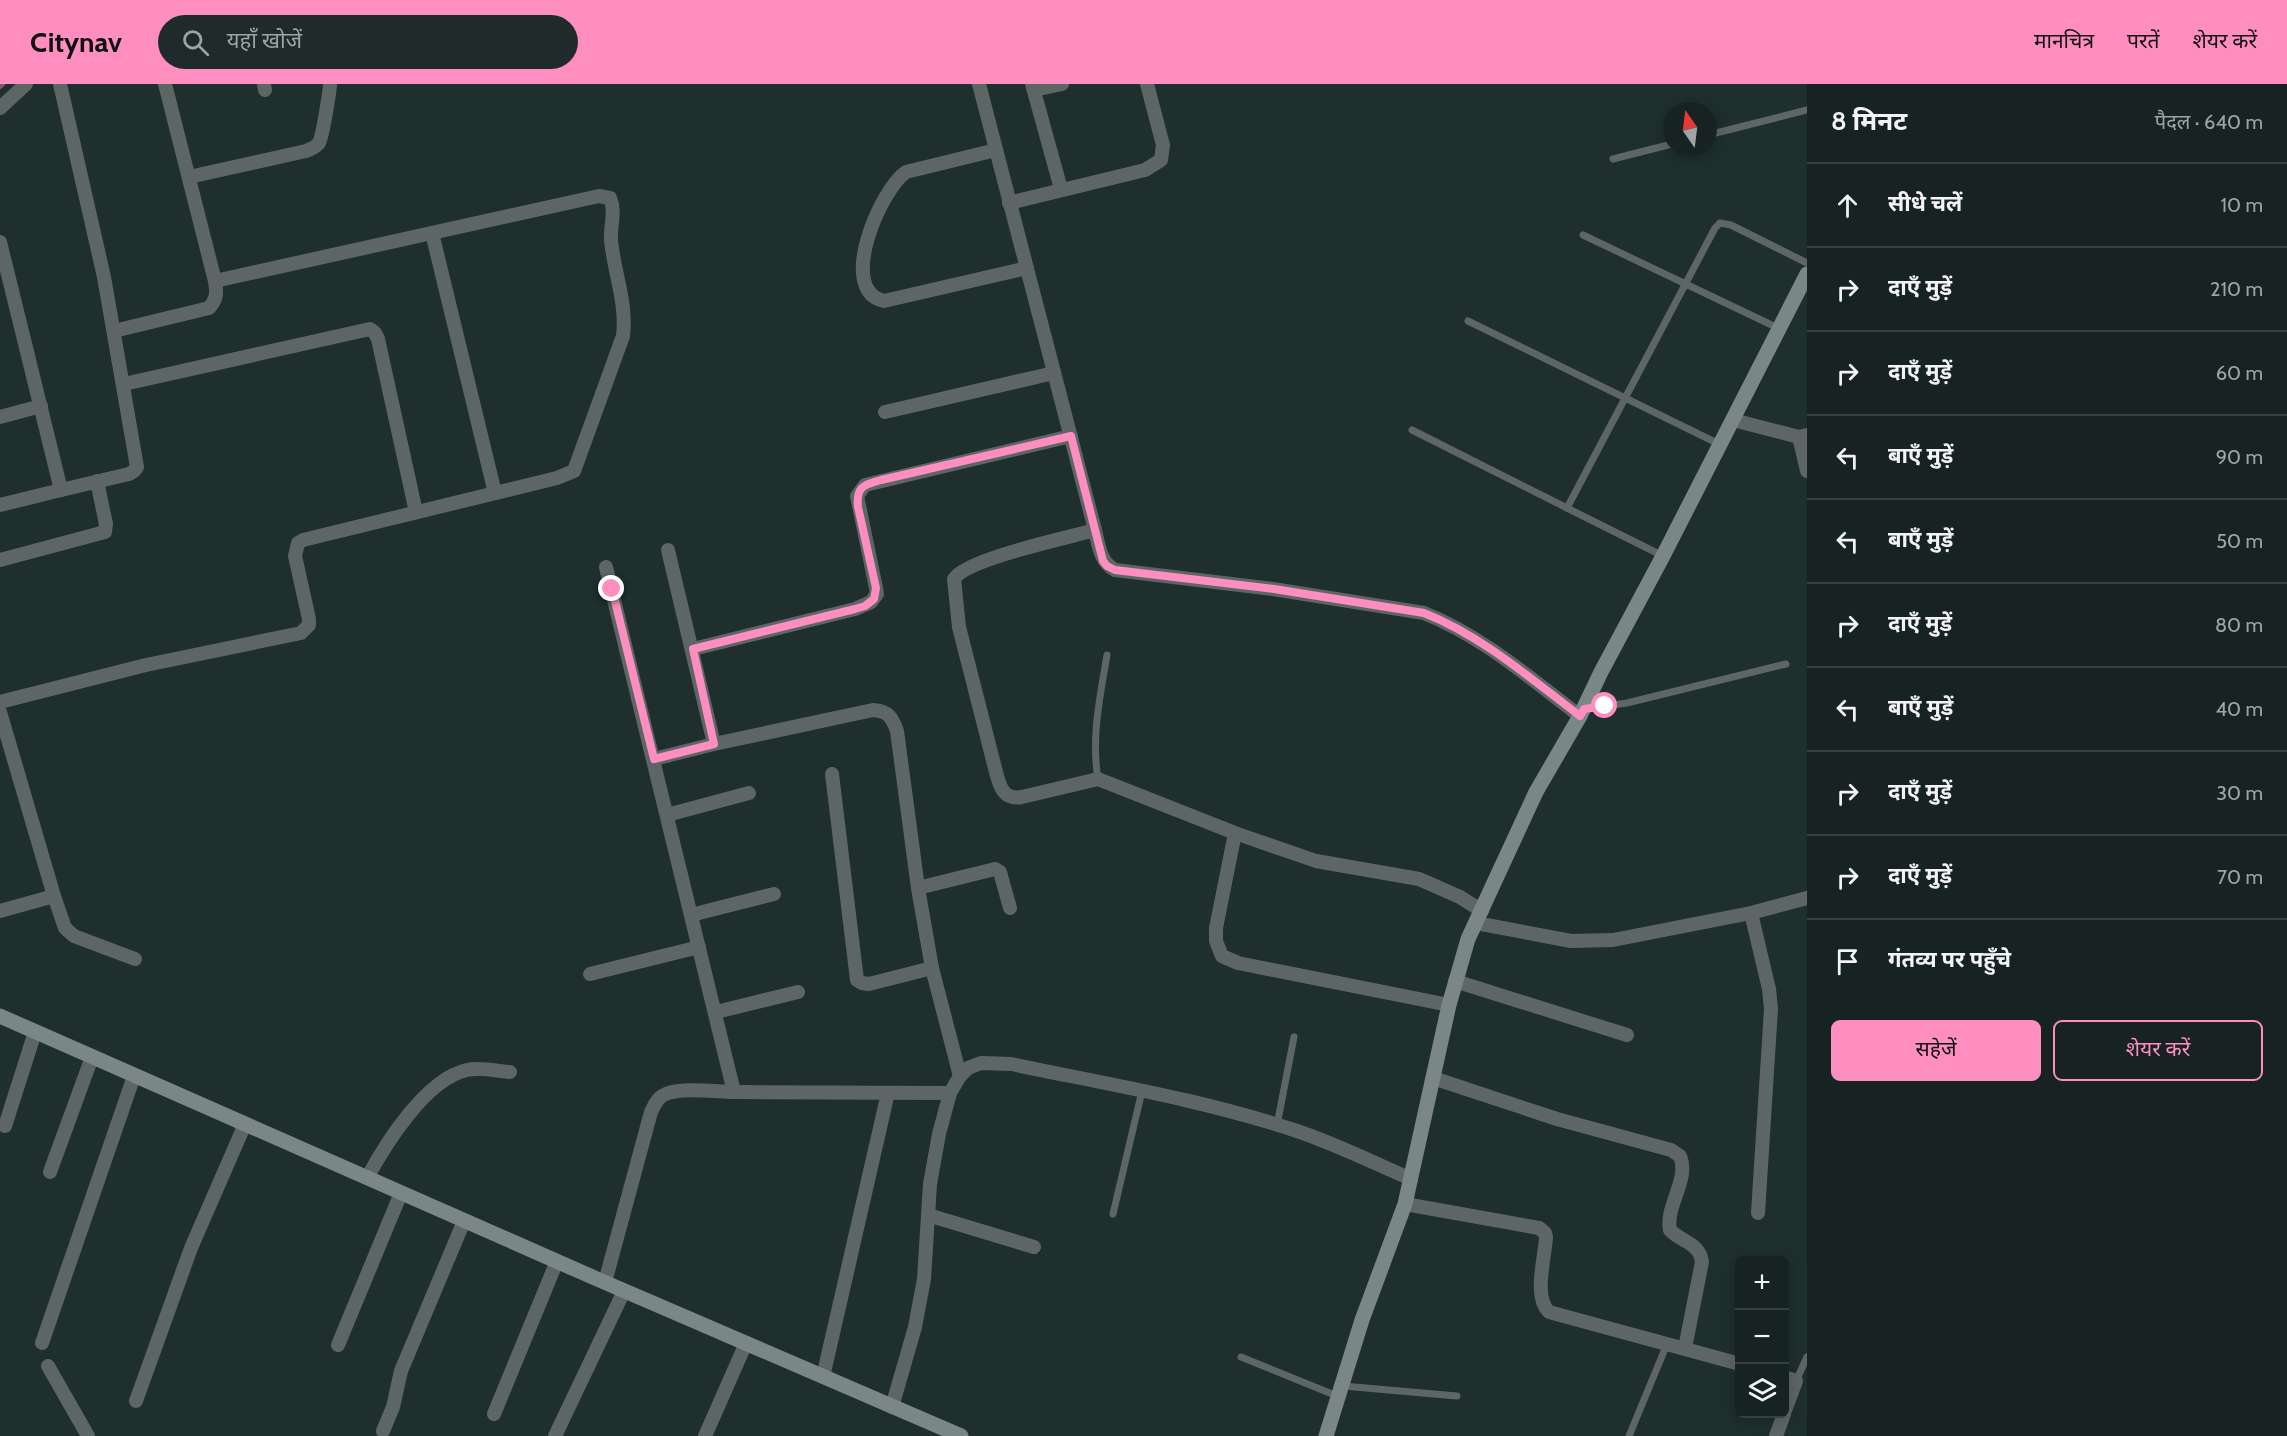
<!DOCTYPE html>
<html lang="hi">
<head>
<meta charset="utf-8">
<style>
  :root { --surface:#162322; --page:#1f2b2a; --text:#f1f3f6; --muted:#9ea4a5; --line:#354040; --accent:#fd8ebf }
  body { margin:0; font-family:Cabin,"Noto Sans Devanagari",sans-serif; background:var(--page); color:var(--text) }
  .controls { position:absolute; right:18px; bottom:18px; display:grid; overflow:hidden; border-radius:9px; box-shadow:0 3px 15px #0003 }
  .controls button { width:54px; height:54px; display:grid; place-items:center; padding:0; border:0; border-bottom:2px solid var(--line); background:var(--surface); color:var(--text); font:30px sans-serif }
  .compass { position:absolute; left:1663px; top:18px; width:54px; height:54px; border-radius:50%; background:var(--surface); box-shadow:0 3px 15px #0003; rotate:346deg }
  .stop { position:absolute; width:18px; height:18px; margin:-14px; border:4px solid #fd8ebf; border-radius:50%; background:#fff }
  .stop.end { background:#fd8ebf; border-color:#fff; box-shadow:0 2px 6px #0008 }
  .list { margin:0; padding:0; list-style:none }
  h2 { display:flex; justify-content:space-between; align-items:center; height:78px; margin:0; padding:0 24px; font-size:26px }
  h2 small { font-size:20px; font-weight:400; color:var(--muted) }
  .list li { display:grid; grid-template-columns:39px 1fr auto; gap:18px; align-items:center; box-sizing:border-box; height:84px; padding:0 24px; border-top:2px solid var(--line) }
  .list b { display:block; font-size:22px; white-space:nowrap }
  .list em { font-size:20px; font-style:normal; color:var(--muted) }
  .actions { display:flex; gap:12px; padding:18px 24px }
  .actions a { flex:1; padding:14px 0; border:2px solid var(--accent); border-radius:9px; text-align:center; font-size:21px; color:var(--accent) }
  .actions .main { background:var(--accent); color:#111 }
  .icon { flex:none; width:33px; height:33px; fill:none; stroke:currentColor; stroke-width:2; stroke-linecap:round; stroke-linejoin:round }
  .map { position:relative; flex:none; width:1807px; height:1352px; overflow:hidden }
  header { display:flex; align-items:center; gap:36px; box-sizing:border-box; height:84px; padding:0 30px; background:var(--accent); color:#111 }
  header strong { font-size:28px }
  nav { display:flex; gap:33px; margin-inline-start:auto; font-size:21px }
  .search { width:420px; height:54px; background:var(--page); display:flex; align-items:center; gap:15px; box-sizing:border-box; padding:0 21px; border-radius:33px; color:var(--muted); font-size:22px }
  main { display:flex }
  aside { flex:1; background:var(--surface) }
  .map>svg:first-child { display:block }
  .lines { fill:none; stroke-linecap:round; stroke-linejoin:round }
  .stream { stroke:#865268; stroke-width:4.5 }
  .lane { stroke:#5e6665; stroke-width:7 }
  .street { stroke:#5e6665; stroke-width:14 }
  .secondary { stroke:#7a8786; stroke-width:15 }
  .route { stroke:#fd8ebf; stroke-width:8 }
</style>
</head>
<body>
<header>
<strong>Citynav</strong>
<div class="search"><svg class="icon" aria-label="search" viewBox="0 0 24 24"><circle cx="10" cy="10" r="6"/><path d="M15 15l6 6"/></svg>यहाँ खोजें</div>
<nav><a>मानचित्र</a><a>परतें</a><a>शेयर करें</a></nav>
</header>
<main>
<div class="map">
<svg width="1807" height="1352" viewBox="0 0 1807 1352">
  <rect width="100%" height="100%" fill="#1e2f2e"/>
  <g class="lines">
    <!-- stream -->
    <path class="stream" d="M0 3 3 0"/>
    <!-- lane -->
    <g class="lane">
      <path d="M1708 51 1807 26"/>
      <path d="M1613 75 1672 60"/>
      <path d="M1583 151 1778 244"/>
      <path d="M1468 237 1719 360"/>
      <path d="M1412 346 1567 424"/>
      <path d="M1663 472 1567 424 1715 144 1720 139 1731 141 1807 179"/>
      <path d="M1584 625 1627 619 1786 580"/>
      <path d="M1098 695C1091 653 1100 613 1107 571"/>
      <path d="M1277 1041 1294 953"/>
      <path d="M1113 1130 1142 1007"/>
      <path d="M1241 1273 1337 1312"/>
      <path d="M1796 1297 1807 1273"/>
      <path d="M1343 1302 1457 1312"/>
      <path d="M1629 1352 1667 1260"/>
    </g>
    <!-- street -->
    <g class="street">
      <path d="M60 0 104 193 137 383 134 387 129 390 61 406"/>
      <path d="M165 0 215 197"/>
      <path d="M264 0 265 6"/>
      <path d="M979 0 1095 446C1099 462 1100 478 1115 486L1273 505 1424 529C1482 552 1530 594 1580 632"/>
      <path d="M1032 0 1061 105"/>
      <path d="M1034 6 1062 0"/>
      <path d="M0 24 26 0"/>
      <path d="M996 66 906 88C881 105 836 206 884 217L1027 184"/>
      <path d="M189 93 306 67C311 65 316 63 319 59 322 56 330 6 330 0"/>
      <path d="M1009 119 1145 86 1161 76 1163 61 1147 0"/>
      <path d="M432 149 495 409"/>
      <path d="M0 158 61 406 0 421"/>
      <path d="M124 300 370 245 375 249 378 255 416 428"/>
      <path d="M885 328 1054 289"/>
      <path d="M0 333 41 322"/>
      <path d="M1733 336 1799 353 1807 351"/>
      <path d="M1799 353 1807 387"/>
      <path d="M1095 446C1067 454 966 475 954 495L959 543 996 688C1000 704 1004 716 1022 713L1098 695 1235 749 1316 777 1419 795 1460 813 1482 827"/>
      <path d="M668 466 714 660"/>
      <path d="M0 476 105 448 106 440 97 397"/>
      <path d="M693 565 855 525 871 518 877 510 876 504 857 412 865 401 1071 352"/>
      <path d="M0 618 146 581 301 549 309 541V535L295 472 298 459 303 456 557 394 574 387 623 252C627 218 614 189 611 156 610 141 616 128 610 114L599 112 215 197C217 209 217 215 209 224L114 247"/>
      <path d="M0 628 54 812 65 844 74 852 135 875"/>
      <path d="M654 675 714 660 873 626C888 627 892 633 897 647L918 804 932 884 960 992"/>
      <path d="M832 690 857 896 862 899 869 900 932 884"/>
      <path d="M667 731 749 709"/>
      <path d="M1235 749 1216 844V857L1222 872 1238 879 1449 921"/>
      <path d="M918 804 995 785 1000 788 1010 824"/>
      <path d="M0 827 54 812"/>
      <path d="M1751 829 1769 905 1771 925 1758 1129"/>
      <path d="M691 831 774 810"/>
      <path d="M1476 839 1571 857 1613 856 1751 829 1807 814"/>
      <path d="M590 890 699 863"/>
      <path d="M1455 897 1627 951"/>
      <path d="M716 928 798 908"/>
      <path d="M1433 994 1557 1035 1671 1066 1680 1072C1690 1095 1665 1122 1670 1146 1681 1158 1700 1159 1702 1178L1685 1264"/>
      <path d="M734 1008 950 1009"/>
      <path d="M5 1042 35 948"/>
      <path d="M50 1088 92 973"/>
      <path d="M367 1094C386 1059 426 995 467 986 481 983 496 987 510 988"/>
      <path d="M1405 1120 1539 1144 1545 1149 1546 1153C1545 1174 1533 1213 1549 1228L1740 1280"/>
      <path d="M928 1131 1034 1163"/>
      <path d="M605 1198 651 1028C654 1022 656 1016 662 1012 677 1002 716 1008 734 1008L606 483"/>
      <path d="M42 1259 134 992"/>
      <path d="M338 1261 401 1109"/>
      <path d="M48 1282 88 1352"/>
      <path d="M823 1293 888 1009"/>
      <path d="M1784 1293 1796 1297 1784 1329"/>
      <path d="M136 1317 191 1164 245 1040"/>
      <path d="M892 1323 915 1243 924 1195 930 1100 939 1050 950 1009 960 992 968 984 981 979 1011 980C1107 1000 1204 1016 1297 1047 1336 1060 1374 1079 1411 1095"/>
      <path d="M494 1330 557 1177"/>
      <path d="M383 1347 393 1323 401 1287 464 1137"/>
      <path d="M555 1352 624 1207"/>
      <path d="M705 1352 746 1259"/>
      <path d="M1776 1352 1784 1330"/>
    </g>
    <!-- secondary -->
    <g class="secondary">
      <path d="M0 932 597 1195 961 1352"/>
      <path d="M1326 1352 1362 1236 1405 1120 1449 921 1468 855 1536 708 1580 632 1601 588 1663 472 1807 190"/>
    </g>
  </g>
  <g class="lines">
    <!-- route -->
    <path class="route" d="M612 505 654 675 714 660 693 565 855 525 865 522 874 515 876 504 858 423C856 403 863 401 881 396L1071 352 1103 477 1107 482 1115 486 1274 505 1424 529C1482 552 1530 594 1580 632L1584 625 1605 622"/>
  </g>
</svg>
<div class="controls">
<button>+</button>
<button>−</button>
<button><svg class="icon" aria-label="layers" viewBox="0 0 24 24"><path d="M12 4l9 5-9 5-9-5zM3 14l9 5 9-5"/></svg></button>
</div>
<svg class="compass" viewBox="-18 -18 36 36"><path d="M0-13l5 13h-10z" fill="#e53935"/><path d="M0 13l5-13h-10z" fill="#9ea4a5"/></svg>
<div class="stop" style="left:1605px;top:622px"></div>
<div class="stop end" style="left:612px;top:505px"></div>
</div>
<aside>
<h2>8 मिनट<small>पैदल · 640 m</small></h2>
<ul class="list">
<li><svg class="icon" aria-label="ahead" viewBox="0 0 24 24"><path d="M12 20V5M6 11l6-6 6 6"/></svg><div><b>सीधे चलें</b></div><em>10 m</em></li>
<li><svg class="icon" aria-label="right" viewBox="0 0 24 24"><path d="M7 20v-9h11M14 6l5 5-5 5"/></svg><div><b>दाएँ मुड़ें</b></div><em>210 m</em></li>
<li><svg class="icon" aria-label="right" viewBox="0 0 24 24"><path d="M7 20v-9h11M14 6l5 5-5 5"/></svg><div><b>दाएँ मुड़ें</b></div><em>60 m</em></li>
<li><svg class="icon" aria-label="left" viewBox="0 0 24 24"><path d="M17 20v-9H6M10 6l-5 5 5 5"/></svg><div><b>बाएँ मुड़ें</b></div><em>90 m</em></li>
<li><svg class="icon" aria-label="left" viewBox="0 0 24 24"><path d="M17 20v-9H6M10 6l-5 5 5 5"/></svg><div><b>बाएँ मुड़ें</b></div><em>50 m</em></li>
<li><svg class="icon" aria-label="right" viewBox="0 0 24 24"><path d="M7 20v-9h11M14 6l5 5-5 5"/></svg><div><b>दाएँ मुड़ें</b></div><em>80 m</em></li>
<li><svg class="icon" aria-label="left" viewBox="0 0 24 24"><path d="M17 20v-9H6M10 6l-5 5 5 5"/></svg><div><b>बाएँ मुड़ें</b></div><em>40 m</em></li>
<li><svg class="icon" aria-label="right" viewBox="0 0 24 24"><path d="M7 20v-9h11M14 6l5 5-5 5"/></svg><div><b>दाएँ मुड़ें</b></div><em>30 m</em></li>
<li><svg class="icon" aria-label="right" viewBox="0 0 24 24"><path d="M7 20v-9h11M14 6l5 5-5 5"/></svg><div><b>दाएँ मुड़ें</b></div><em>70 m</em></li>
<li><svg class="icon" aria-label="arrive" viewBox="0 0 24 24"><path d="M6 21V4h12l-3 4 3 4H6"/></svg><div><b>गंतव्य पर पहुँचे</b></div></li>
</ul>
<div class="actions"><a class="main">सहेजें</a><a>शेयर करें</a></div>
</aside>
</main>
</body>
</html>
